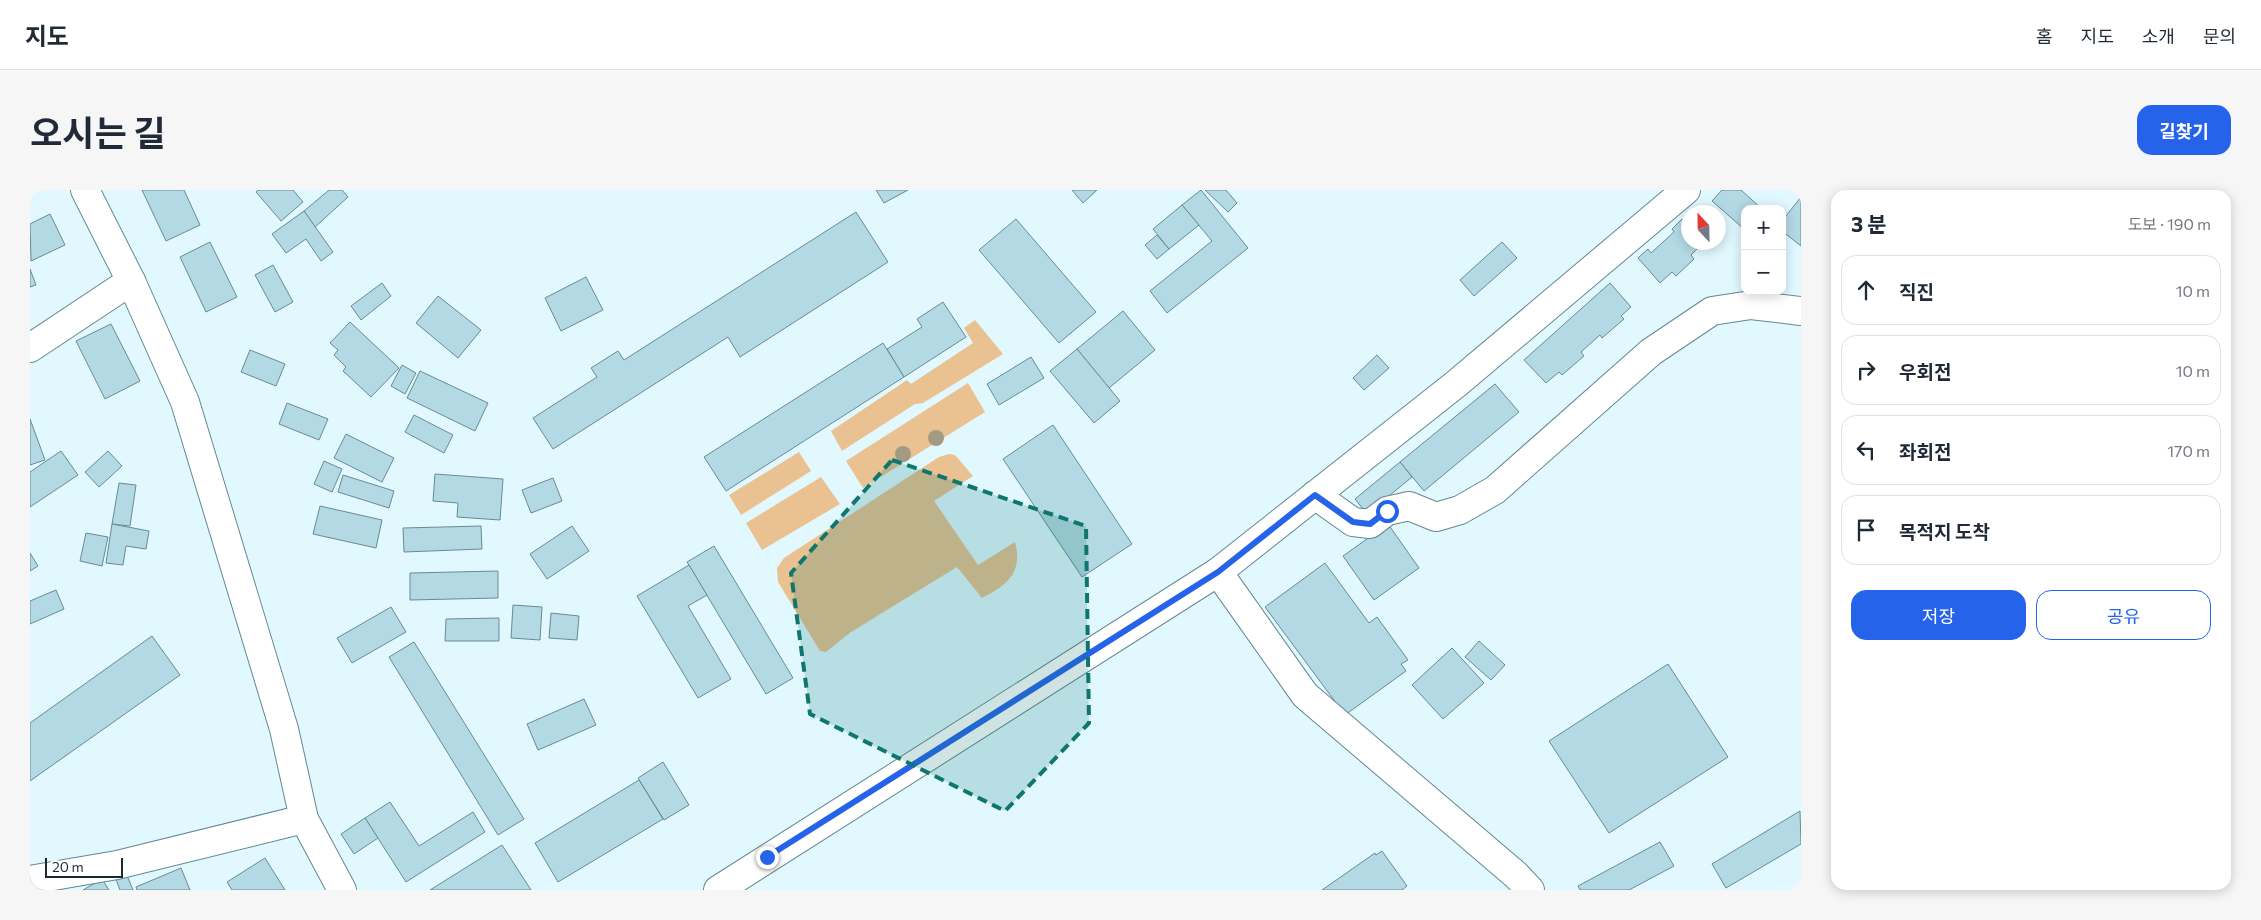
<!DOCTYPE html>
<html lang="ko">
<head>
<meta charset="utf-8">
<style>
  :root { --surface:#fff; --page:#f6f6f7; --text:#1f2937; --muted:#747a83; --line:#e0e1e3; --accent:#2563eb }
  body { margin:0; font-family:Commissioner,"Noto Sans KR",sans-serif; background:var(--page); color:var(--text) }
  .controls { position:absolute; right:15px; top:15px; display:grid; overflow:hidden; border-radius:10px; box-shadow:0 2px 12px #0003 }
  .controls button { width:45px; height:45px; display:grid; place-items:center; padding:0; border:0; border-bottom:1px solid var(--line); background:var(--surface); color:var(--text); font:25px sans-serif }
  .compass { position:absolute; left:1651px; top:15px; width:45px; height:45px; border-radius:50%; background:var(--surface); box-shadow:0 2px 12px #0003; rotate:338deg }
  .scale { position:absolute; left:15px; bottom:12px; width:78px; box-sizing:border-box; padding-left:5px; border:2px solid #1a292d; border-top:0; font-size:14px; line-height:18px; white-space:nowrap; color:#1a292d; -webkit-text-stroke:4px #fff; paint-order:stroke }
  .stop { position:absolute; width:15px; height:15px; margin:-11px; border:4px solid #2563eb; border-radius:50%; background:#fff }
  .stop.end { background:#2563eb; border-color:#fff; box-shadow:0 1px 5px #0008 }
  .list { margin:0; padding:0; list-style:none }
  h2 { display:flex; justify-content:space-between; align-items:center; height:65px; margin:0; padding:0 20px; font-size:21px }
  h2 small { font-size:16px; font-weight:400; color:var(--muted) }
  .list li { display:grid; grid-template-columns:32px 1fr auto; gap:15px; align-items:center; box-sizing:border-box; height:70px; margin:0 10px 10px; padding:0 10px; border:1px solid var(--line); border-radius:15px }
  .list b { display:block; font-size:19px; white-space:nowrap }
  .list em { font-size:16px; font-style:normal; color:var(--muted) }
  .actions { display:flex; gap:10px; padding:15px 20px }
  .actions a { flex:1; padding:11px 0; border:1px solid var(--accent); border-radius:15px; text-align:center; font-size:18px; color:var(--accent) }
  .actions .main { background:var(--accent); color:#fff }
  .icon { flex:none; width:28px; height:28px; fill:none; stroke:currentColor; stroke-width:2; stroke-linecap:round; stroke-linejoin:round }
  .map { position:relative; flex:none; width:1771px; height:700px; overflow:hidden; border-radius:15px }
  header { display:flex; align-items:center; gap:30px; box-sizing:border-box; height:70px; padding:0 25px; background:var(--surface); border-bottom:1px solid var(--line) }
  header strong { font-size:24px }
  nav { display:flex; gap:28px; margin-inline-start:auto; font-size:18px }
  .intro { display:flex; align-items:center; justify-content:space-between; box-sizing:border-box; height:120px; padding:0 30px }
  h1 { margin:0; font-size:35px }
  .button { padding:12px 22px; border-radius:15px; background:var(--accent); color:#fff; font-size:18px; font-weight:700 }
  main { display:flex; gap:30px; padding:0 30px }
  aside { flex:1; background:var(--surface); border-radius:15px; box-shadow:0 2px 12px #0003 }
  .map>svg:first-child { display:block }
  .green { fill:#eac191 }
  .building { fill:#b3d9e4; stroke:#678b95 }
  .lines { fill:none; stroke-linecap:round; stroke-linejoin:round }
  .street-casing { stroke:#648891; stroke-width:30 }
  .secondary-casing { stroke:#648891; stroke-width:30 }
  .street { stroke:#fff; stroke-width:28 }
  .secondary { stroke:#fff; stroke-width:28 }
  .tree { fill:#a39a84 }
  .route { stroke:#2563eb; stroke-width:6 }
  .marked { fill:#0f766e; fill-opacity:0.2; stroke:#0f766e; stroke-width:4; stroke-dasharray:10 6; stroke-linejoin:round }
</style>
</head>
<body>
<header>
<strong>지도</strong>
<nav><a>홈</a><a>지도</a><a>소개</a><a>문의</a></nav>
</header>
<div class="intro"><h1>오시는 길</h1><a class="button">길찾기</a></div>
<main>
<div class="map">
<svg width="1771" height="700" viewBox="0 0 1771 700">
  <rect width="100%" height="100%" fill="#e1f8ff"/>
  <!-- green -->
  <g class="green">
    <path d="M945 130 973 164 893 213 885 214 812 261 801 241 877 190 881 194 943 153 934 138Z"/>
    <path d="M938 193 955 222 833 298 816 271Z"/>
    <path d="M769 262 781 281 711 325 699 305Z"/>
    <path d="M919 264 925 265 943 286 904 311 948 375 985 352C993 382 978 395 952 408L927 377 821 442 796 462 790 461 748 392 747 378 754 368 909 267Z"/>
    <path d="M791 287 810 314 732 360 716 333Z"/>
  </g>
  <!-- building -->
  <g class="building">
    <path d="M112 0H154L170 35 136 51Z"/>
    <path d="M228 0H263L273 12 251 31 226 2Z"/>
    <path d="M299 0H312L318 7 285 37 274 21Z"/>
    <path d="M846 0H878L854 13Z"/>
    <path d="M1042 0H1067L1053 13Z"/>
    <path d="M1171 0 1218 58 1137 123 1120 101 1182 51 1152 15Z"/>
    <path d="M1175 0H1196L1207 13 1198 22Z"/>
    <path d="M1692 0H1711L1732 19H1715V40L1682 11Z"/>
    <path d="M1771 7V56L1752 41V31Z"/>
    <path d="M1152 15 1169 35 1139 59 1123 39Z"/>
    <path d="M274 21 303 62 291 71 276 49 256 63 242 44Z"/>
    <path d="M826 22 858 72 710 167 698 147 523 259 503 228 567 187 561 178 588 161 594 170Z"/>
    <path d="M20 24 35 55 1 71 0 34Z"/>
    <path d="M986 29 1066 122 1029 153 949 60Z"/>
    <path d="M1652 29 1658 36V52H1674L1661 65 1664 69 1646 86 1642 82 1630 93 1608 68 1618 59 1621 63 1644 42 1642 39Z"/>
    <path d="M1127 45 1139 59 1127 69 1115 55Z"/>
    <path d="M180 52 207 107 176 122 150 67Z"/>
    <path d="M1472 52 1487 68 1444 106 1430 90Z"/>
    <path d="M243 75 263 112 245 122 225 85Z"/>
    <path d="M0 79 6 95 0 97Z"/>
    <path d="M556 87 573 120 531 141 515 108Z"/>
    <path d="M352 93 361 106 331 130 321 116Z"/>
    <path d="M1580 93 1601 117 1591 126 1594 129 1572 148 1570 145 1551 162 1554 166 1532 185 1529 182 1516 193 1494 170Z"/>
    <path d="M408 106 451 140 428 168 386 133Z"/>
    <path d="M913 112 936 147 874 187 857 159 892 137 887 129Z"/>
    <path d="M1093 121 1125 160 1079 198 1047 159Z"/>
    <path d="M320 132 369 178 341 207 313 181 316 177 304 165 308 160 300 153Z"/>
    <path d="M81 134 110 191 75 209 46 151Z"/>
    <path d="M853 153 874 187 696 301 674 267Z"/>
    <path d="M1047 159 1090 211 1064 233 1020 181Z"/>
    <path d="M220 160 255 174 246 196 211 182Z"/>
    <path d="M1347 165 1359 178 1334 200 1323 188Z"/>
    <path d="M1001 167 1014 188 969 215 957 194Z"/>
    <path d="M372 175 386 183 375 204 361 196Z"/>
    <path d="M390 181 458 213 445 241 377 208Z"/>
    <path d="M1465 194 1489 222 1394 301 1370 272Z"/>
    <path d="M257 213 298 229 289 250 249 234Z"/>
    <path d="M384 225 423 245 414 263 375 242Z"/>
    <path d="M0 229 15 270 0 275Z"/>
    <path d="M1023 235 1102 354 1052 387 973 269Z"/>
    <path d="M316 244 364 268 352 292 304 268Z"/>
    <path d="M31 261 48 285 0 317V282Z"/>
    <path d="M78 261 92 276 69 297 55 282Z"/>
    <path d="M294 271 312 279 302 302 284 294Z"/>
    <path d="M1370 272 1382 287 1337 324 1325 309Z"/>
    <path d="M405 284 473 289 470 330 427 327 428 313 403 311Z"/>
    <path d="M313 285 364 301 359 318 308 302Z"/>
    <path d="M523 288 532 311 501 323 492 300Z"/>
    <path d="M89 293 106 295 100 336 82 334Z"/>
    <path d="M290 316 352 330 346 358 283 344Z"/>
    <path d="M82 334 119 341 116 359 96 356 93 375 76 373Z"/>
    <path d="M1358 334 1389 378 1344 410 1313 366Z"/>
    <path d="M451 336 452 359 374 362 373 338Z"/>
    <path d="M542 336 559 361 517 389 500 364Z"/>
    <path d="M56 343 78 347 72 376 50 371Z"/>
    <path d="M684 356 763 488 736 504 657 372Z"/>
    <path d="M0 363 8 376 0 381Z"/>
    <path d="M1295 373 1339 433 1347 427 1378 470 1371 474 1376 481 1315 525 1235 417Z"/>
    <path d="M659 375 677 405 658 416 701 489 668 508 607 406Z"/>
    <path d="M468 381V408L380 410V383Z"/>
    <path d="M26 400 34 419 0 434V411Z"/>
    <path d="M483 415 512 417 510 450 481 448Z"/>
    <path d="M361 417 376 442 322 473 307 448Z"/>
    <path d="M521 423 549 426 547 450 519 448Z"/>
    <path d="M469 428V451H415L416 429Z"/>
    <path d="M122 446 150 485 0 591V533Z"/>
    <path d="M1449 451 1475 475 1461 490 1435 467Z"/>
    <path d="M384 452 494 629 468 645 359 467Z"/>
    <path d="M1422 458 1454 493 1413 529 1382 495Z"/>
    <path d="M1638 474 1698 567 1579 643 1519 551Z"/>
    <path d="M554 509 566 535 508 560 497 534Z"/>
    <path d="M633 572 659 615 634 630 608 588Z"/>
    <path d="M609 590 633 629 528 692 505 653Z"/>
    <path d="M360 612 389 656 443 622 455 642 376 692 335 628Z"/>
    <path d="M1770 621 1771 654 1696 698 1682 674Z"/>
    <path d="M335 628 348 648 324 664 311 644Z"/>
    <path d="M1630 652 1644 676 1599 700H1550L1548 696Z"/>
    <path d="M472 655 501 700H400Z"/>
    <path d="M1352 661 1377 696 1372 700H1292L1345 663 1346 665Z"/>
    <path d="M235 668 255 700H202L197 692Z"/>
    <path d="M151 678 160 700H107L106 697Z"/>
    <path d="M96 683 103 700H90L85 687Z"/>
    <path d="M72 689 79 700H53Z"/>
  </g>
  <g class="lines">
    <!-- street casing -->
    <g class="street-casing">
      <g id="street">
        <path d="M0 158 101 91"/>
        <path d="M1285 305 1323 332 1340 334 1357 321 1379 316 1406 327 1430 320 1465 300 1621 162 1682 121 1721 115 1771 121"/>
        <path d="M1188 382 1275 505 1486 685 1500 700"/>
        <path d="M0 690 87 675 274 629"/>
      </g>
    </g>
    <!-- secondary casing -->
    <g class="secondary-casing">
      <g id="secondary">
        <path d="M55 0 101 91 155 212 254 539 274 629 312 700"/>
        <path d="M688 700 1188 382 1426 194 1656 0"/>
      </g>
    </g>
    <!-- street -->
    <use href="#street" class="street"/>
    <!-- secondary -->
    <use href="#secondary" class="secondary"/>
  </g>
  <!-- trees -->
  <g class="tree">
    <circle cx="906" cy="248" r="8"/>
    <circle cx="873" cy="264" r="8"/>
  </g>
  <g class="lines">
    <!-- route -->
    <path class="route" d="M737 667 1188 382 1285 305 1323 332 1340 334 1357 321"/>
  </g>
  <!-- marked area -->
  <path class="marked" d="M862 270 1056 336 1059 533 975 621 780 524 761 383Z"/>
</svg>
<div class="controls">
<button>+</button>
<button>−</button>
</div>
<svg class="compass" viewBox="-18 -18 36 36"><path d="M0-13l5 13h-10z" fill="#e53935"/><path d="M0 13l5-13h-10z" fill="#747a83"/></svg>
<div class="scale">20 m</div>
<div class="stop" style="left:1357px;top:321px"></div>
<div class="stop end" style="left:737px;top:667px"></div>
</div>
<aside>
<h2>3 분<small>도보 · 190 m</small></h2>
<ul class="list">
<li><svg class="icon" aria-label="ahead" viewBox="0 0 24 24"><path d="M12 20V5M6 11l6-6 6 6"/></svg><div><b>직진</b></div><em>10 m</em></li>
<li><svg class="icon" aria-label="right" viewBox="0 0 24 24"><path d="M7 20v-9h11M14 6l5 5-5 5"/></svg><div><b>우회전</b></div><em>10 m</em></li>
<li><svg class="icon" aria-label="left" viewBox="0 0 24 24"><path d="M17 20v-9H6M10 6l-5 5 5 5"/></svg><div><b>좌회전</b></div><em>170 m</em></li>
<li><svg class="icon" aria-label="arrive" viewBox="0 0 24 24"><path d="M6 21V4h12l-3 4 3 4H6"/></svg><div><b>목적지 도착</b></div></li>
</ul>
<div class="actions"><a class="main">저장</a><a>공유</a></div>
</aside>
</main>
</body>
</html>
